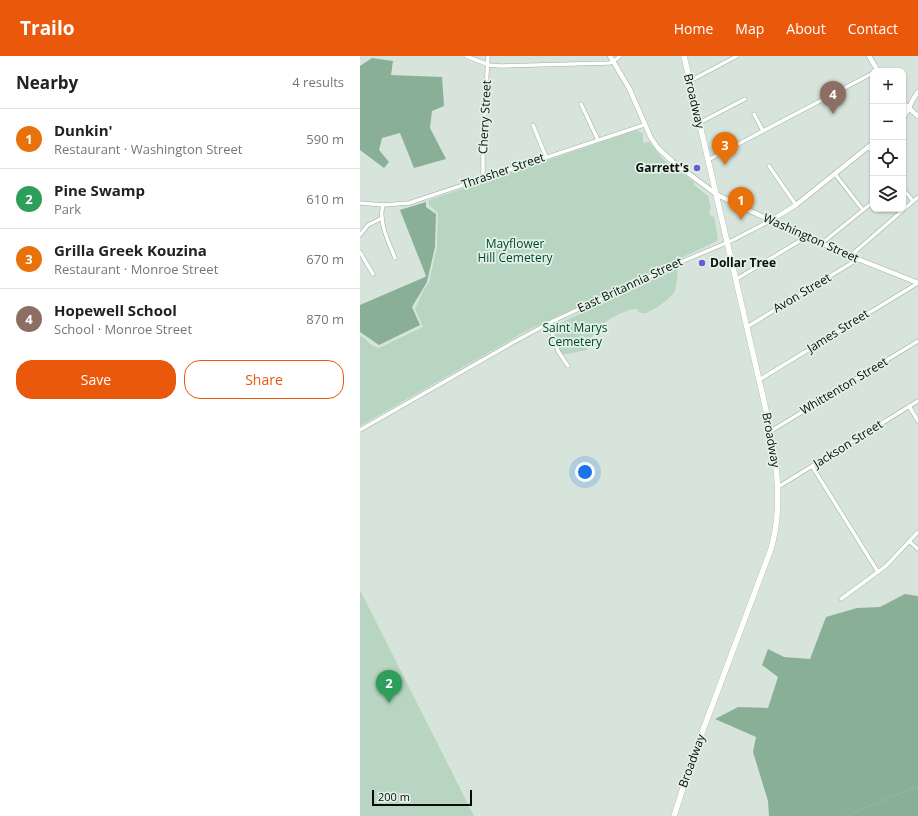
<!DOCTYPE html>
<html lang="en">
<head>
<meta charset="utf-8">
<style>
  :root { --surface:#fff; --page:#f6f6f6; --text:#222; --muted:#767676; --line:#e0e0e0; --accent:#ea580c }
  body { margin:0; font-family:"Open Sans",sans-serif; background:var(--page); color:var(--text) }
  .controls { position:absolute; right:12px; top:12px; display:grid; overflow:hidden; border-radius:8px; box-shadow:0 1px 3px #0004 }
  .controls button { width:36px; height:36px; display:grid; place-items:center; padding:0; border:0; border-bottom:1px solid var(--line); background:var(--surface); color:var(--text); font:20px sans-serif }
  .scale { position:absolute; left:12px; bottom:10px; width:100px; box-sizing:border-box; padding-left:4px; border:2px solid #080d0a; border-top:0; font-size:11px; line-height:14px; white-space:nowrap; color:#080d0a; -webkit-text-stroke:3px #e3f2e8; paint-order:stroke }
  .you { position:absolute; left:225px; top:416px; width:14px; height:14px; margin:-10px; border:3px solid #fff; border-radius:50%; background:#1a73e8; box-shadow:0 0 0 6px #1a73e833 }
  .badge { display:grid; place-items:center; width:26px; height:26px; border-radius:50%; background:var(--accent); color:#fff; font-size:13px; font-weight:700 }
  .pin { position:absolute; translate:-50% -33px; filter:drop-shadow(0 1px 2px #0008) }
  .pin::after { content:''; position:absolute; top:21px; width:14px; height:12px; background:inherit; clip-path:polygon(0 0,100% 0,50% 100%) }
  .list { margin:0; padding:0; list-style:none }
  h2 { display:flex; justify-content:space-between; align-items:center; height:52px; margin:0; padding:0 16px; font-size:17px }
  h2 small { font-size:13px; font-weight:400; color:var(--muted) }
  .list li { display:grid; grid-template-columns:26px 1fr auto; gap:12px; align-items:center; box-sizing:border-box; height:60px; padding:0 16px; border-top:1px solid var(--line) }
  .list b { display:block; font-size:15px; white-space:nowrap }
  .list p { margin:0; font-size:13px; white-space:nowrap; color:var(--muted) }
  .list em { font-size:13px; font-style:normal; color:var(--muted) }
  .actions { display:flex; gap:8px; padding:12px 16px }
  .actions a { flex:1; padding:9px 0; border:1px solid var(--accent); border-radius:16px; text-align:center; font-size:14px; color:var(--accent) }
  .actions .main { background:var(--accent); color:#fff }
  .icon { flex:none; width:22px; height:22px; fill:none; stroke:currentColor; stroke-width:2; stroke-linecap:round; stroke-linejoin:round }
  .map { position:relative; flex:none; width:558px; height:760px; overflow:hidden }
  header { display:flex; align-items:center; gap:24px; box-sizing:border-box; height:56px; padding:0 20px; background:var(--accent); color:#fff }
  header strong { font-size:19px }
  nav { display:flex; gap:22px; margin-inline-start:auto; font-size:14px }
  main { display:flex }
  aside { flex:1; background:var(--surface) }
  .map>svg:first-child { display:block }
  .green { fill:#b7d5c1 }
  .forest { fill:#89b097 }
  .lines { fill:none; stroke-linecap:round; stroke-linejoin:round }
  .stream { stroke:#92b8a0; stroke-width:1 }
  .street-casing { stroke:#9faca3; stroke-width:4.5 }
  .secondary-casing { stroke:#9faca3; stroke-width:5.5 }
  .primary-casing { stroke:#9faca3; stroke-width:6 }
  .street { stroke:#fff; stroke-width:3.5 }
  .secondary { stroke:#fff; stroke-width:4.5 }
  .primary { stroke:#fff; stroke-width:5.5 }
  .poi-dot { fill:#685cd6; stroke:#e3f2e8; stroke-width:1.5 }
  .labels { text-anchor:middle; stroke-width:3.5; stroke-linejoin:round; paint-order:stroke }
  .street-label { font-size:12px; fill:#080d0a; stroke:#e3f2e8 }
  .poi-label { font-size:12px; font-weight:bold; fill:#080d0a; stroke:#e3f2e8; text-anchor:end }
  .park-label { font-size:12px; fill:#004727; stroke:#e3f2e8 }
</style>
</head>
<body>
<header>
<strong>Trailo</strong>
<nav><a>Home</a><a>Map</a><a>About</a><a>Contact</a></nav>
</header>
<main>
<aside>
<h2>Nearby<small>4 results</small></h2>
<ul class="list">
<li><span class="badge" style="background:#e8710a">1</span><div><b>Dunkin'</b><p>Restaurant · Washington Street</p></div><em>590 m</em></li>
<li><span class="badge" style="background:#2e9e5b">2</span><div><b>Pine Swamp</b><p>Park</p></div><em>610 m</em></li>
<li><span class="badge" style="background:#e8710a">3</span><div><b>Grilla Greek Kouzina</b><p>Restaurant · Monroe Street</p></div><em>670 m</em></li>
<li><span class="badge" style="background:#8d6e63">4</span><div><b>Hopewell School</b><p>School · Monroe Street</p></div><em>870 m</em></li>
</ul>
<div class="actions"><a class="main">Save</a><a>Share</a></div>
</aside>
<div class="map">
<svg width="558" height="760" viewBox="0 0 558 760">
  <rect width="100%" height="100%" fill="#d6e4db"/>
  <!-- green -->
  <g class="green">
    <path d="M277 74 283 78V86L285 87 287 86H289L305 105 334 126V129L348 140 351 153 349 155 350 159 354 161 358 182 357 185 166 275 0 370V280C8 283 9 290 19 292L63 271 55 253 63 235 69 226 77 191 78 157 69 149V144Z"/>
    <path d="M318 212C317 219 317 227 315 234 313 241 292 256 285 257 281 258 279 256 277 253 265 253 241 266 235 276 232 281 229 288 227 294L201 299 197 290 194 270Z"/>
    <path d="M0 534 114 760H0Z"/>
  </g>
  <!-- forest -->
  <g class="forest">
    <path d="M12 2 33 5 31 19 82 21 84 50 72 55 70 72 86 103 54 112 40 77 22 82 19 94 29 106 24 112 0 94V10Z"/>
    <path d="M66 146V151L76 158 75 191 67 226 52 251 60 269 19 289 0 276V249L65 221 66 220 40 154Z"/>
    <path d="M545 538 558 540V760H409L408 745 393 696 396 681 355 663 378 651 408 652 418 621 402 609 408 593 424 601 450 603 466 561 497 552 520 551Z"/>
  </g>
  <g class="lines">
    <!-- stream -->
    <path class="stream" d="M485 760 558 730"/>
    <!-- street casing -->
    <g class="street-casing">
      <g id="street">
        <path d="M106 0 129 9 141 10 249 7 253 6 260 0"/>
        <path d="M330 25 377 0"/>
        <path d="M221 48 238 84"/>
        <path d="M394 58 403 75"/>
        <path d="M339 67 385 43"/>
        <path d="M173 69 186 101"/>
        <path d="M508 91 513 96"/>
        <path d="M348 104 513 17"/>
        <path d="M409 110 436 149"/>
        <path d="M123 123V89L128 0"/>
        <path d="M543 133 553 145"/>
        <path d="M0 147 23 149 49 147 284 69"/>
        <path d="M23 149C18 166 29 187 35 202"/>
        <path d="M503 154 513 146"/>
        <path d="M0 179 8 169 22 162"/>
        <path d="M461 188 503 154 475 118"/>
        <path d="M0 196 13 218"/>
        <path d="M490 200 558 141"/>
        <path d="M375 224 446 181"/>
        <path d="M189 267 198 295 208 310"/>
        <path d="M387 271 498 203"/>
        <path d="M399 324 558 227"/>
        <path d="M549 350 558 365"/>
        <path d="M0 374 152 287 191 266 314 209 373 184 410 165"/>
        <path d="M411 375 558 285"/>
        <path d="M452 410 518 516"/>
        <path d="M418 431 558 345"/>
        <path d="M549 485 558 493"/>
        <path d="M481 543 526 510 558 476"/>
      </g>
    </g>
    <!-- secondary casing -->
    <g class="secondary-casing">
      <g id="secondary">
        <path d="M250 0 269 32 291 82 298 92 313 106 356 138 388 154 490 200 558 227"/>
        <path d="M509 0 518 15"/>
        <path d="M543 47 558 60"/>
        <path d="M543 62C549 54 551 45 558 36"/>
        <path d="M410 165 436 149 513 87"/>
      </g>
    </g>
    <!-- primary casing -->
    <g class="primary-casing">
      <path id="primary" d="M314 760 334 698 411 493C423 451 417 409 409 367L324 0"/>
    </g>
    <!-- street -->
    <use href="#street" class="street"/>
    <!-- secondary -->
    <use href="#secondary" class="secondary"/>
    <!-- primary -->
    <use href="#primary" class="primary"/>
  </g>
  <!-- markers -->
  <g class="poi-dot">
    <circle cx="337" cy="112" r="4"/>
    <circle cx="342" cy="207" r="4"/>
  </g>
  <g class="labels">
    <!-- street labels -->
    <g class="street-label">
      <text transform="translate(334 45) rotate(77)" y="4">Broadway</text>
      <text transform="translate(125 61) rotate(-87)" y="4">Cherry Street</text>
      <text transform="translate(143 115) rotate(-19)" y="4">Thrasher Street</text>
      <text transform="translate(451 182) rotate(24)" y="4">Washington Street</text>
      <text transform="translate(270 229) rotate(-25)" y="4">East Britannia Street</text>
      <text transform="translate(442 237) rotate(-31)" y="4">Avon Street</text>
      <text transform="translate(478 275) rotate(-32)" y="4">James Street</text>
      <text transform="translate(484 330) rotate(-31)" y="4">Whittenton Street</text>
      <text transform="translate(411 384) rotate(80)" y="4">Broadway</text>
      <text transform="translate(488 388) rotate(-32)" y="4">Jackson Street</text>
      <text transform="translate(332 705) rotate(-70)" y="4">Broadway</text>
    </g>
    <!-- poi labels -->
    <g class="poi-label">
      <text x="329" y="116">Garrett's</text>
      <text x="350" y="211" text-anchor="start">Dollar Tree</text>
    </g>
    <!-- park labels -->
    <g class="park-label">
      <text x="155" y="192">Mayflower<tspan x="155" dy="14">Hill Cemetery</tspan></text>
      <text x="215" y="276">Saint Marys<tspan x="215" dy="14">Cemetery</tspan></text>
    </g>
  </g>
</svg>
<div class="controls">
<button>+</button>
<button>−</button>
<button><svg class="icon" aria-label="locate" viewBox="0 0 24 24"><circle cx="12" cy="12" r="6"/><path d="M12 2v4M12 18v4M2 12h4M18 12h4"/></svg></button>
<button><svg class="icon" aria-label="layers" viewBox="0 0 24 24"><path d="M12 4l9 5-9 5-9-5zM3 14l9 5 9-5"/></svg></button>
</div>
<div class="scale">200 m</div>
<div class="you"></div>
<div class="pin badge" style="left:381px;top:164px;background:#e8710a">1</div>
<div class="pin badge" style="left:29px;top:647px;background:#2e9e5b">2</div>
<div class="pin badge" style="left:365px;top:109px;background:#e8710a">3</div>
<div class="pin badge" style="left:473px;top:58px;background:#8d6e63">4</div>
</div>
</main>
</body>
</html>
